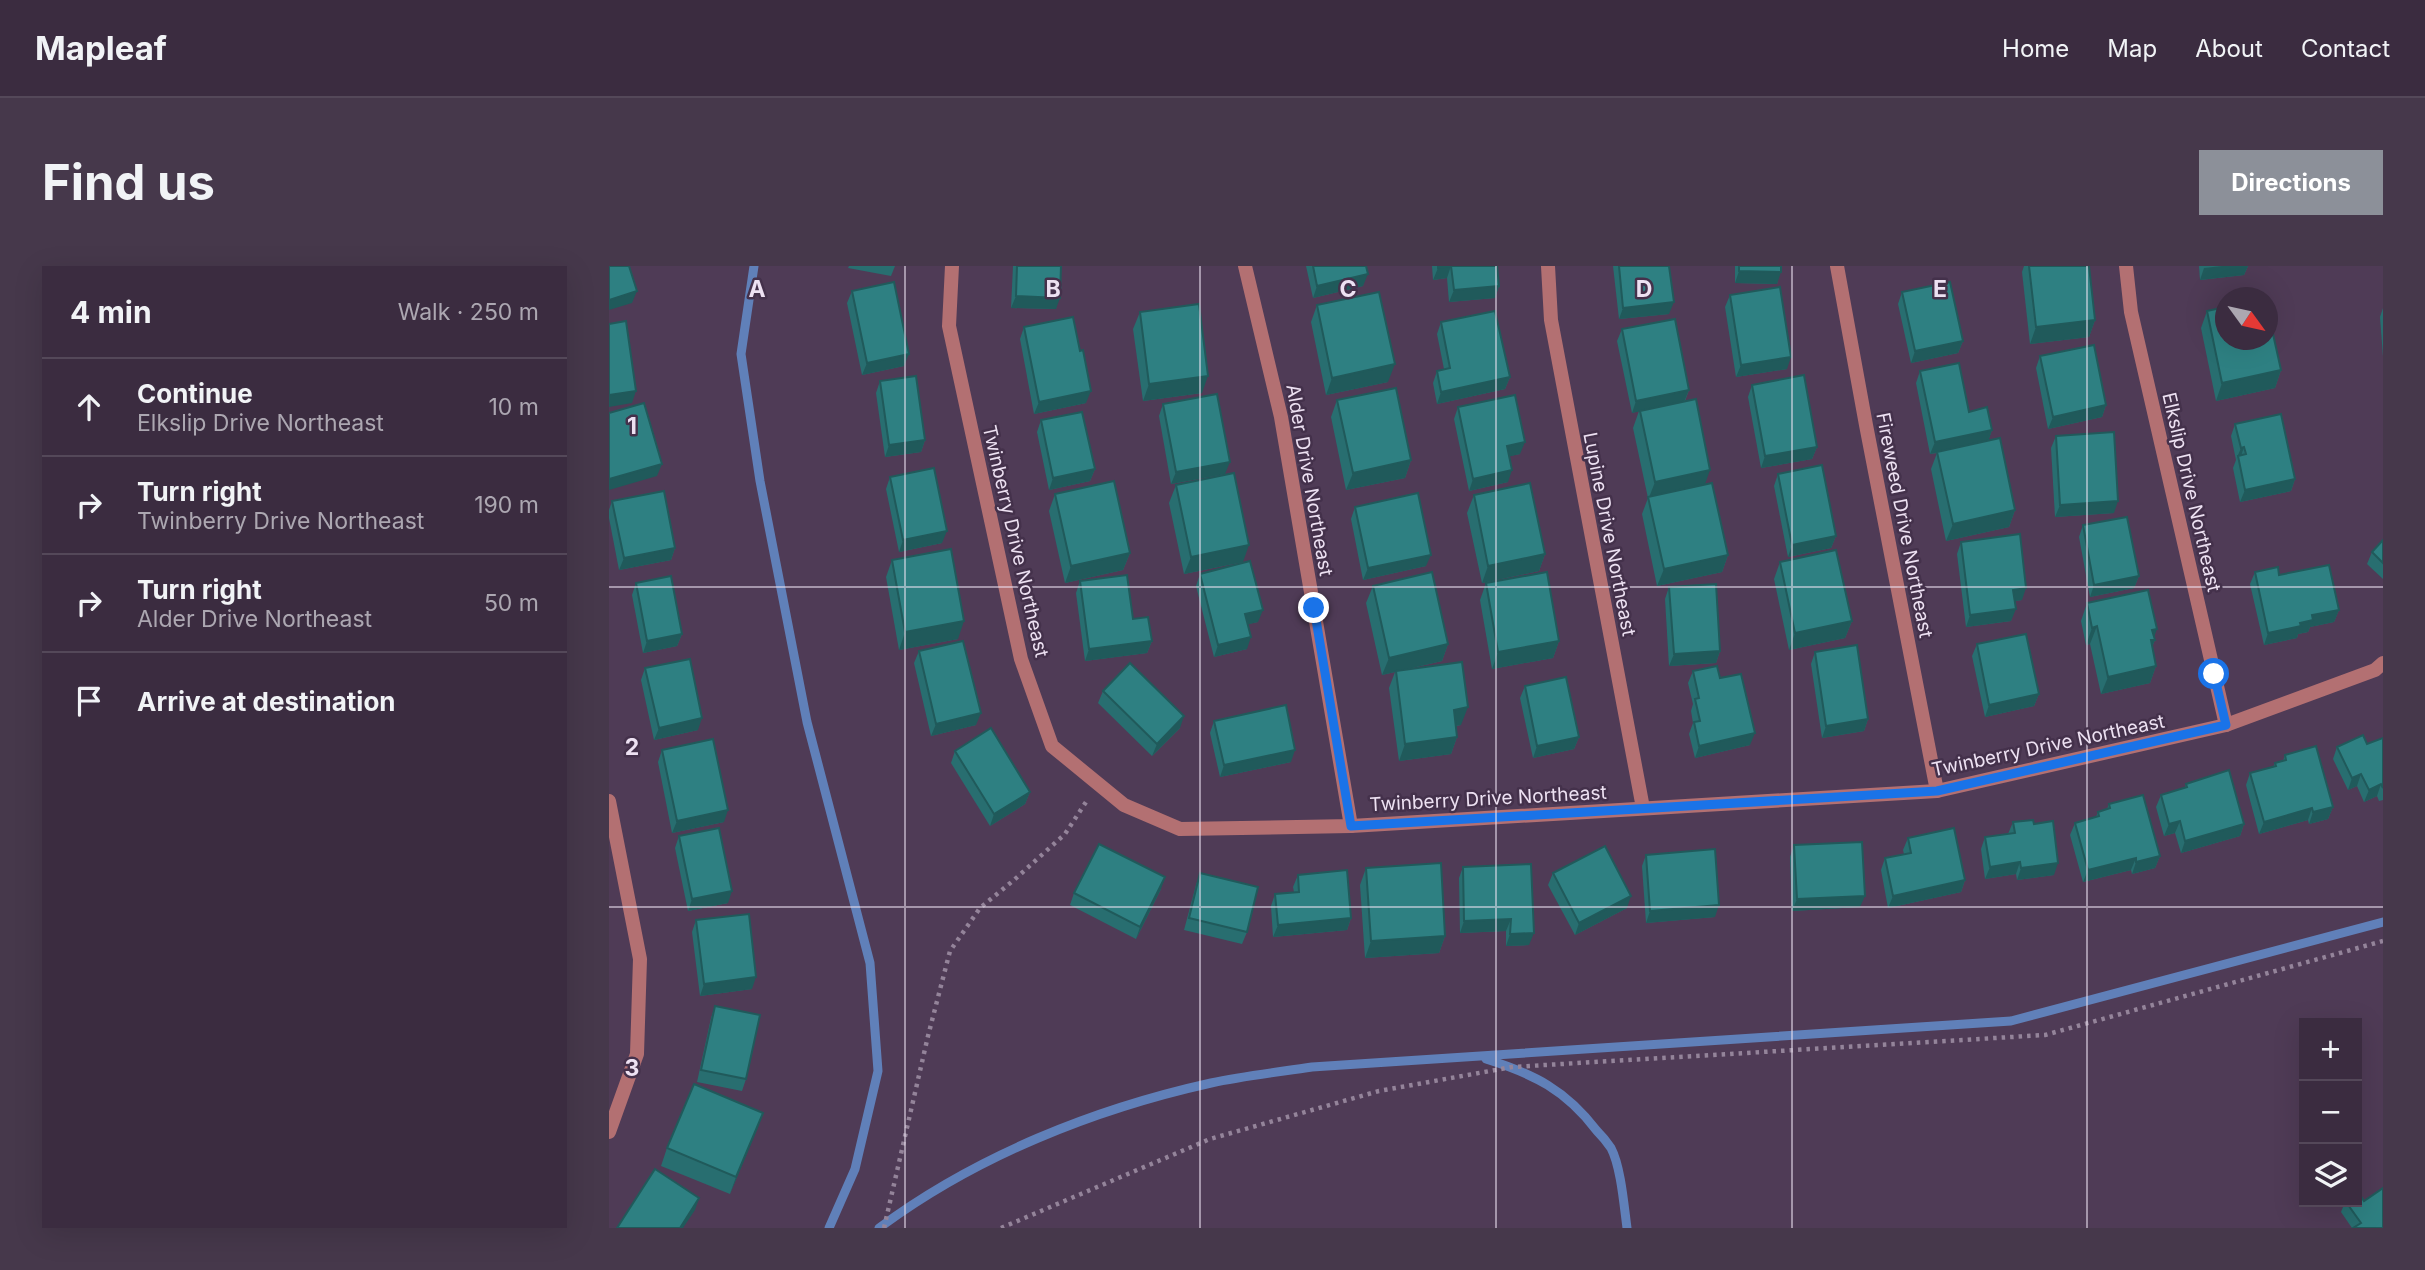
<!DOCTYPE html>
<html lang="en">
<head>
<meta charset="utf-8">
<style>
  :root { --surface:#3b2c40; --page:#46384b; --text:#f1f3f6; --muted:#aca7b1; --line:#544859; --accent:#8c9099 }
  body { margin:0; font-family:Inter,sans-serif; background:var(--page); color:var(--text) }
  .controls { position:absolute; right:21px; bottom:21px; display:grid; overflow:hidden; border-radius:0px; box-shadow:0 7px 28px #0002 }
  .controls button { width:63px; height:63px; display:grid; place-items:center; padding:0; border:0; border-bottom:2px solid var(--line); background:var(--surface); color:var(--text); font:35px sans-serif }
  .compass { position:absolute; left:1606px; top:21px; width:63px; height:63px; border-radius:50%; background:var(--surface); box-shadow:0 7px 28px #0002; rotate:123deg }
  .stop { position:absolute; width:21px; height:21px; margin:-16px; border:5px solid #1a73e8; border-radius:50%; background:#fff }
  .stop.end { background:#1a73e8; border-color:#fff; box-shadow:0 2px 7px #0008 }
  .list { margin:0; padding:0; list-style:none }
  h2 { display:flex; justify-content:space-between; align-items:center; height:91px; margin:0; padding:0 28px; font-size:30px }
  h2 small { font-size:23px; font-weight:400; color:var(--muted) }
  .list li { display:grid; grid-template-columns:46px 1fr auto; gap:21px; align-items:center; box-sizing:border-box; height:98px; padding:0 28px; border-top:2px solid var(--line) }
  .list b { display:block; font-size:26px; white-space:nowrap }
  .list p { margin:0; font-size:23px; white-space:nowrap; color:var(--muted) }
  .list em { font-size:23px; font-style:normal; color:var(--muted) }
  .icon { flex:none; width:38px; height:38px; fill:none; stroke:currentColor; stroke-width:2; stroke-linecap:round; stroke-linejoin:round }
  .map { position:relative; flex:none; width:1774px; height:962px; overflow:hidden; border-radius:0px }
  header { display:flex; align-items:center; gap:42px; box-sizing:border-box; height:98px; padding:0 35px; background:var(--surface); border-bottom:2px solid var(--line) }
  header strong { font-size:33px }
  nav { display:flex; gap:38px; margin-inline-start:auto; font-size:24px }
  .intro { display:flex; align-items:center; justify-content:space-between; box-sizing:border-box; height:168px; padding:0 42px }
  h1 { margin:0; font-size:49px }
  .button { padding:18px 32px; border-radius:0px; background:var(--accent); color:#fff; font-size:24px; font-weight:700 }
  main { display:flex; gap:42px; padding:0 42px }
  aside { flex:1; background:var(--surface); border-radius:0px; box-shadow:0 7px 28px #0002 }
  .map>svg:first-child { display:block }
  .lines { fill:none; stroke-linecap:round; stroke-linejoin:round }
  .stream { stroke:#6080b9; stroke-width:9 }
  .path { stroke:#94849a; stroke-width:4.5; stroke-dasharray:3.5 5; stroke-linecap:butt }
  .street { stroke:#b37072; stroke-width:14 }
  .wall { fill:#286e70 }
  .shaded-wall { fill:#205a5b }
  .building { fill:#2e8082; stroke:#205a5b; stroke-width:2 }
  .route { stroke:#1a73e8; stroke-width:9 }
  .grid { fill:none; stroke:#ede1f2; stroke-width:2; stroke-opacity:0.55 }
  .labels { text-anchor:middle; stroke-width:5; stroke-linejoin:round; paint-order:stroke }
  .street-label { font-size:19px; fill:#ede1f2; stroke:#44314b }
  .grid-label { font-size:23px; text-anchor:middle; font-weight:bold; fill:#ede1f2; stroke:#44314b; stroke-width:5; stroke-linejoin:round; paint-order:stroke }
</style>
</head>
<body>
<header>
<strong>Mapleaf</strong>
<nav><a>Home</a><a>Map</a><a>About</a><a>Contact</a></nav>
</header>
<div class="intro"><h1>Find us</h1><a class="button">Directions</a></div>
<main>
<aside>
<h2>4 min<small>Walk · 250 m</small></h2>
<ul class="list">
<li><svg class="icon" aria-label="ahead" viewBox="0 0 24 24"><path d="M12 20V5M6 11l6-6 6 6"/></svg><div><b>Continue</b><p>Elkslip Drive Northeast</p></div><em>10 m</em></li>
<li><svg class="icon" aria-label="right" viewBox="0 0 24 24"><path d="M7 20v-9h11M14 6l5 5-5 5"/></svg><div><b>Turn right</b><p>Twinberry Drive Northeast</p></div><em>190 m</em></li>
<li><svg class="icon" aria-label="right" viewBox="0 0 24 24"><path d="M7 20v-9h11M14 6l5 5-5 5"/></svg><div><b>Turn right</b><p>Alder Drive Northeast</p></div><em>50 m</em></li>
<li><svg class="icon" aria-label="arrive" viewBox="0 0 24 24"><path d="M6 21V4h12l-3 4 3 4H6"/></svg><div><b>Arrive at destination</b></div></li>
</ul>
</aside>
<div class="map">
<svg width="1774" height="962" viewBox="0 0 1774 962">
  <rect width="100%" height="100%" fill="#4f3b56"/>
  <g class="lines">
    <!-- stream -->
    <g class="stream">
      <path d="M145 0 132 88 151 215 198 456 261 697 269 805 246 903 220 962"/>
      <path d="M877 793C925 808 957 824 988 865 993 870 998 876 1002 882 1012 901 1015 940 1018 962"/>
      <path d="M270 962C367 890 485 843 602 817 635 810 670 806 703 801L1402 755 1774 656"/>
    </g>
    <!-- path -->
    <g class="path">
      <path d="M275 962 319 770 341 685 371 642 405 614 456 568 477 536"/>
      <path d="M392 962 601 873 770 825 903 801 1436 769 1774 675"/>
    </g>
    <!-- street -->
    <g class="street">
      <path d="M343 0 340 60 412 393 443 480 515 539 571 563 742 560 1328 525 1617 459 1766 404 1774 397"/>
      <path d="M636 0 672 151 742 560"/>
      <path d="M939 0 942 54 1034 542"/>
      <path d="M1228 0 1257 159 1328 525"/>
      <path d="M1517 0 1522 46 1617 459"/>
      <path d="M0 535 31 693 28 788 0 866"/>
    </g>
  </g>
  <!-- wall -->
  <g class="wall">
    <path d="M240 0H286L282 10 239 2Z"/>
    <path d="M404 0H452L447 43 402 42Z"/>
    <path d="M697 0H757L754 20 704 32Z"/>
    <path d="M823 0H888L890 20 886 32 840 36 838 12 824 14Z"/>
    <path d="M1004 0H1060V48L1010 53Z"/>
    <path d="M1126 0H1172L1168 18 1126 17Z"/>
    <path d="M1415 0H1480L1486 54 1480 71 1421 78 1413 6Z"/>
    <path d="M1590 0H1639L1635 9 1591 14Z"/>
    <path d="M243 25 295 100 253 109 238 37Z"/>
    <path d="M1293 26 1354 75 1349 87 1302 97 1289 38Z"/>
    <path d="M1121 29 1178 103 1127 111 1116 41Z"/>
    <path d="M708 39 779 116 717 129 702 56Z"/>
    <path d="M1774 42V91L1771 51Z"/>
    <path d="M1598 45 1672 104 1666 122 1607 135 1592 62Z"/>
    <path d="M531 46 593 127 534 135 524 63Z"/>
    <path d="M832 56 901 111 896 123 828 138 824 117 828 105 835 103 828 68Z"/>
    <path d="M415 61 477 137 425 148 411 73Z"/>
    <path d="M1013 63 1080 124 1076 135 1096 218 1119 289 1113 306 1048 320 1033 248 1039 232 1024 162 1030 145 1023 147 1008 75Z"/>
    <path d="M1431 90 1497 139 1493 151 1439 163 1427 102Z"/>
    <path d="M1311 105 1383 164 1379 175 1406 244 1400 261 1337 275 1322 203 1328 187 1321 188 1307 117Z"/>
    <path d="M271 115 316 174 312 186 276 191 267 127Z"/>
    <path d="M1143 119 1208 181 1203 193 1152 202 1139 131Z"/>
    <path d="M728 134 802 194 796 212 737 224 722 151Z"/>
    <path d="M554 138 616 208 562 218 550 150Z"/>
    <path d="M849 141 911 188 900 190 899 216 860 225 845 153Z"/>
    <path d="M432 154 486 203 481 215 440 224 428 166Z"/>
    <path d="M1626 158 1686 213 1682 225 1631 236 1624 202 1627 194 1622 170Z"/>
    <path d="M1447 170 1505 247 1446 251 1442 182Z"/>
    <path d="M1169 208 1227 270 1222 282 1179 291 1165 220Z"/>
    <path d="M281 211 333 277 290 286 277 223Z"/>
    <path d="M567 219 634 296 575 308 560 237Z"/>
    <path d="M446 228 521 287 514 304 456 317 440 245Z"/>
    <path d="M865 229 936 288 930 305 873 317 858 247Z"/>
    <path d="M3 235 66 282 62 294 10 304 0 252V244Z"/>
    <path d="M746 241 817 300 754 314 742 253Z"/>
    <path d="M1474 259 1530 310 1525 322 1481 331 1470 271Z"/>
    <path d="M1774 274V313L1758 298 1763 286Z"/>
    <path d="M1352 276 1413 334 1406 335 1402 355 1357 361 1348 288Z"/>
    <path d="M283 294 349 373 290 384 277 311Z"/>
    <path d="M1171 296 1243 355 1236 372 1180 384 1165 313Z"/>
    <path d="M1646 306 1670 309 1730 344 1725 356 1701 361 1699 366 1689 368 1688 372 1655 379 1641 318Z"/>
    <path d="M591 308 649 356 639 358 638 383 605 391 587 320Z"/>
    <path d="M471 315 524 353 543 375 538 387 476 395 467 327Z"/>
    <path d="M27 317 73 368 68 380 34 387 23 329Z"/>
    <path d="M877 317 950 375 944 392 883 403 871 334Z"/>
    <path d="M764 320 839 378 833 395 799 403 852 459 847 460 848 471 842 488 790 495 780 422 786 406 773 409 757 337Z"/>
    <path d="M1060 321 1111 385 1107 397 1060 400 1056 333Z"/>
    <path d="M1478 337 1545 371 1546 374 1543 381 1547 400 1541 417 1492 428 1481 378 1477 379 1472 355Z"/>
    <path d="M1368 378 1430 428 1425 440 1376 451 1363 390Z"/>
    <path d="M310 385 367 459 322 470 305 397Z"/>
    <path d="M1206 386 1259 453 1255 465 1213 472 1202 398Z"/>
    <path d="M36 402 89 464 45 474 32 414Z"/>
    <path d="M1084 405 1111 412 1141 479 1086 492 1080 468 1084 457 1082 445 1084 438 1079 417Z"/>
    <path d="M916 420 970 471 965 483 924 492 911 432Z"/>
    <path d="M494 425 571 462 543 490 489 437Z"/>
    <path d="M605 455 682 496 611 511 601 467Z"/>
    <path d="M1774 472V534L1770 535 1768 530 1755 536 1748 520 1739 524 1724 493 1728 481 1758 478Z"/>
    <path d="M53 484 115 556 63 567 49 496Z"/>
    <path d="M346 485 421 526 416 538 381 560 342 497Z"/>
    <path d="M1676 489 1724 541 1719 553 1700 558 1699 554 1650 568 1637 519 1641 507 1664 501 1666 497 1674 495Z"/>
    <path d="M1577 518 1635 558 1631 570 1572 587 1566 567 1555 570 1547 541 1552 529 1576 522Z"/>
    <path d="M1500 538 1551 590 1546 602 1523 608 1522 604 1474 616 1461 569 1466 557 1487 551 1489 546 1498 543Z"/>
    <path d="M1404 556 1425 558 1445 609 1408 614 1407 608 1376 613 1372 583 1376 571 1399 568Z"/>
    <path d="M70 570 119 637 79 645 66 582Z"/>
    <path d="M1299 572 1356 614 1352 626 1279 642 1272 604 1276 592 1295 588 1294 584Z"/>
    <path d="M1185 579 1251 641 1183 645 1181 591Z"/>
    <path d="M1037 589 1106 651 1037 657 1033 600Z"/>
    <path d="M922 598 920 679 897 680V665L851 667 850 612 854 601Z"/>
    <path d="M757 602 836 670 830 687 756 692 751 619Z"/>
    <path d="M591 607 638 666 633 678 575 664 587 619Z"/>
    <path d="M944 607 1018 642 966 669 939 619Z"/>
    <path d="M689 609 742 652 738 664 664 671 662 640 666 628 685 626 684 621Z"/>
    <path d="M552 623 527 673 461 639 465 627Z"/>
    <path d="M87 654 143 723 91 730 83 666Z"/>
    <path d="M106 740 137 813 133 825 88 816 102 752Z"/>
    <path d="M154 847 121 928 52 900 58 882Z"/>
    <path d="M1755 935 1774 962H1743L1732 946 1736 936Z"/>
  </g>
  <!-- shaded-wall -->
  <g class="shaded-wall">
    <path d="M842 0 838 12 824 14 829 2Z"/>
    <path d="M1613 0H1639L1635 9 1591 14 1595 2Z"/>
    <path d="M1130 5 1172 6 1168 18 1126 17Z"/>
    <path d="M759 8 754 20 704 32 708 20Z"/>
    <path d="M890 20 886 32 840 36 845 24Z"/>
    <path d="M28 25 23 37 0 44V34Z"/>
    <path d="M407 30 451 32 447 43 402 42Z"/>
    <path d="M1065 36 1060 48 1010 53 1014 42Z"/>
    <path d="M1486 54 1480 71 1421 78 1427 61Z"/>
    <path d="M1354 75 1349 87 1302 97 1306 85Z"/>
    <path d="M300 88 295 100 253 109 258 97Z"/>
    <path d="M1182 91 1178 103 1127 111 1132 99Z"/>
    <path d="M786 98 779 116 717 129 723 112Z"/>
    <path d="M1672 104 1666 122 1607 135 1613 117Z"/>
    <path d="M599 110 593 127 534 135 540 118Z"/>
    <path d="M901 111 896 123 828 138 832 126Z"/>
    <path d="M1080 124 1075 136 1023 147 1027 135Z"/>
    <path d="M27 125 23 137 0 141V129Z"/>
    <path d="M482 125 477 137 425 148 430 136Z"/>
    <path d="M1497 139 1493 151 1439 163 1444 151Z"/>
    <path d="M1383 164 1379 176 1321 188 1326 176Z"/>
    <path d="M316 174 312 186 276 191 280 179Z"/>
    <path d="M916 176 911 188 894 192 898 180Z"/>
    <path d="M1208 181 1203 193 1152 202 1156 190Z"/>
    <path d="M1635 181 1631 193 1629 190 1627 194 1632 182Z"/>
    <path d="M802 194 796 212 737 224 744 207Z"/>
    <path d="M621 196 616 208 562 218 567 206Z"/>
    <path d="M53 198 48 210 0 224V213Z"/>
    <path d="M486 203 481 215 440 224 444 212Z"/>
    <path d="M903 204 899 216 860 225 864 213Z"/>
    <path d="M1101 204 1095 221 1039 234 1046 216Z"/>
    <path d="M1686 213 1682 225 1631 236 1636 224Z"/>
    <path d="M1509 235 1505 247 1446 251 1451 239Z"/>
    <path d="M1406 244 1400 261 1337 275 1344 258Z"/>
    <path d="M338 265 333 277 290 286 294 274Z"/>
    <path d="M1227 270 1222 282 1179 291 1183 279Z"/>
    <path d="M640 279 634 296 575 308 582 291Z"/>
    <path d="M66 282 62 294 10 304 15 292Z"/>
    <path d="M521 287 514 304 456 317 462 300Z"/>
    <path d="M936 288 930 305 873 317 879 300Z"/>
    <path d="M822 289 817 300 754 314 759 302Z"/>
    <path d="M1119 289 1113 306 1048 320 1055 303Z"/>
    <path d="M1530 310 1525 322 1481 331 1485 319Z"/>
    <path d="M1417 322 1413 334 1400 336 1404 324Z"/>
    <path d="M1407 343 1402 355 1357 361 1361 349Z"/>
    <path d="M654 344 649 356 632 360 636 348Z"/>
    <path d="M1730 344 1725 356 1701 361 1699 366 1689 368 1688 372 1655 379 1659 367 1691 357 1703 349Z"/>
    <path d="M355 355 349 373 290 384 296 366Z"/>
    <path d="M1243 355 1236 372 1180 384 1186 367Z"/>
    <path d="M1488 360 1481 378 1477 379 1483 362Z"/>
    <path d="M1548 363 1544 374H1546L1539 391 1543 364Z"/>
    <path d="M73 368 68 380 34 387 38 375Z"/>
    <path d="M642 371 638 383 605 391 609 379Z"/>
    <path d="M543 375 538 387 476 395 480 383Z"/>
    <path d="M950 375 944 392 883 403 889 386Z"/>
    <path d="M839 378 833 395 773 409 780 392Z"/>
    <path d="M1111 385 1107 397 1060 400 1065 388Z"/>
    <path d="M1547 400 1541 417 1492 428 1499 411Z"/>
    <path d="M1430 428 1425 440 1376 451 1380 439Z"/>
    <path d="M859 441 852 459 839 461 845 444Z"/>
    <path d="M372 447 367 459 322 470 327 458Z"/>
    <path d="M575 450 571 462 543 490 548 478Z"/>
    <path d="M93 452 89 464 45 474 50 462Z"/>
    <path d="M1259 453 1255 465 1213 472 1217 460Z"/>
    <path d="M1146 467 1141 479 1086 492 1090 480Z"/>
    <path d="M848 471 842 488 790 495 796 478Z"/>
    <path d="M970 471 965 483 924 492 928 480Z"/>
    <path d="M686 484 682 496 611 511 615 499Z"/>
    <path d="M1752 508 1748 520 1739 524 1743 512Z"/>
    <path d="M1772 518 1768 530 1755 536 1760 524Z"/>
    <path d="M421 526 416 538 381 560 385 548Z"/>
    <path d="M1724 541 1719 553 1700 558 1704 546Z"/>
    <path d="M1703 542 1699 554 1650 568 1655 556Z"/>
    <path d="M119 544 115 556 63 567 68 555Z"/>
    <path d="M1571 555 1566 567 1555 570 1560 558Z"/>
    <path d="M1635 558 1631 570 1572 587 1576 575Z"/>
    <path d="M1551 590 1546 602 1523 608 1527 596Z"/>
    <path d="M1527 592 1522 604 1474 616 1479 604Z"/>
    <path d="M1411 596 1407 608 1376 613 1381 601Z"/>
    <path d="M1449 597 1445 609 1408 614 1412 602Z"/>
    <path d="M556 611 552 623 527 673 531 661Z"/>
    <path d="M1356 614 1352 626 1279 642 1284 630Z"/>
    <path d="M123 625 119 637 79 645 83 633Z"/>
    <path d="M1022 630 1018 642 966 669 970 657Z"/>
    <path d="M1256 630 1251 641 1183 645 1188 633Z"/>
    <path d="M1110 639 1106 651 1037 657 1041 645Z"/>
    <path d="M742 652 738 664 664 671 669 659Z"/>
    <path d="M902 653 897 665 851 667 855 655Z"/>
    <path d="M925 667 920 679 897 680 901 668Z"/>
    <path d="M836 670 830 687 756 692 762 675Z"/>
    <path d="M147 711 143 723 91 730 95 718Z"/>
    <path d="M154 847 148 864 121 928 127 911Z"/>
    <path d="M90 932 86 944 74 962H71Z"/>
  </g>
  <!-- building -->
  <g class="building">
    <path d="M0 0H20L28 25 0 34Z"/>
    <path d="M408 0H452L451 32 407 30Z"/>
    <path d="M704 0H757L759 8 708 20Z"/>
    <path d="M829 0H888L890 20 845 24 842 0 829 2Z"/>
    <path d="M1010 0H1060L1065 36 1014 42Z"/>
    <path d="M1130 0H1172V6L1130 5Z"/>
    <path d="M1420 0H1480L1486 54 1427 61Z"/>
    <path d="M285 16 300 88 258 97 243 25Z"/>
    <path d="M1341 16 1354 75 1306 85 1293 26Z"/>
    <path d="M1171 21 1182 91 1132 99 1121 29Z"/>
    <path d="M770 26 786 98 723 112 708 39Z"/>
    <path d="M590 38 599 110 540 118 531 46Z"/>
    <path d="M1616 41V74H1658V41L1672 104 1613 117 1598 45Z"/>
    <path d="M886 45 901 111 832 126 828 105 841 102 832 56Z"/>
    <path d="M464 51 471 85 474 84 482 125 430 136 415 61Z"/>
    <path d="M1066 53 1080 124 1027 135 1013 63Z"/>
    <path d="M17 55 27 125 0 129V58Z"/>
    <path d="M1485 79 1497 139 1444 151 1431 90Z"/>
    <path d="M1350 97 1360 146 1378 141 1383 164 1326 176 1311 105Z"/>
    <path d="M1195 109 1208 181 1156 190 1143 119Z"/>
    <path d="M307 110 316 174 280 179 271 115Z"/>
    <path d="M787 122 802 194 744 207 728 134Z"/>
    <path d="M608 128 621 196 567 206 554 138Z"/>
    <path d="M906 129 916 176 898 180 903 204 864 213 849 141Z"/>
    <path d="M1087 133 1101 204 1046 216 1031 145Z"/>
    <path d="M35 137 53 198 0 213V147Z"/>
    <path d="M473 146 486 203 444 212 432 154Z"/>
    <path d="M1672 148 1686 213 1636 224 1629 190 1637 188 1635 181 1632 182 1626 158Z"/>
    <path d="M1505 166 1509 235 1451 239 1447 170Z"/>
    <path d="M1391 172 1406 244 1344 258 1328 186Z"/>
    <path d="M1213 199 1227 270 1183 279 1169 208Z"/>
    <path d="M325 202 338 265 294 274 281 211Z"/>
    <path d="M625 207 640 279 582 291 567 219Z"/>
    <path d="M505 215 521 287 462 300 446 228Z"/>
    <path d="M921 217 936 288 879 300 865 229Z"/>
    <path d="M1103 217 1119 289 1055 303 1039 231Z"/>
    <path d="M55 225 66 282 15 292 3 235Z"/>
    <path d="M809 227 822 289 759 302 746 241Z"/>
    <path d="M1518 251 1530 310 1485 319 1474 259Z"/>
    <path d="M1411 268 1417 322 1404 324 1407 343 1361 349 1352 276Z"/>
    <path d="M1774 274V297L1763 286Z"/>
    <path d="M342 283 355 355 296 366 283 294Z"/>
    <path d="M1227 284 1243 355 1186 367 1171 296Z"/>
    <path d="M641 295 654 344 636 348 642 371 609 379 591 308Z"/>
    <path d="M1720 299 1730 344 1703 349 1704 354 1691 357 1692 360 1659 367 1646 306 1669 301 1670 309Z"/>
    <path d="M823 306 839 378 780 392 764 320Z"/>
    <path d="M938 306 950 375 889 386 877 317Z"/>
    <path d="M518 309 524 353 539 351 543 375 480 383 471 315Z"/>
    <path d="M62 310 73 368 38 375 27 317Z"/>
    <path d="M1107 318 1111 385 1065 388 1060 321Z"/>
    <path d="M1539 324 1548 363 1543 364 1546 374H1542L1547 400 1499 411 1488 360 1483 362 1478 337Z"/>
    <path d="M1417 368 1430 428 1380 439 1368 378Z"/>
    <path d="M354 375 372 447 327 458 310 385Z"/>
    <path d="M1248 379 1259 453 1217 460 1206 386Z"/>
    <path d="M81 393 93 452 50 462 36 402Z"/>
    <path d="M853 396 859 441 845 444 848 471 796 478 787 405Z"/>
    <path d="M521 397 575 450 548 478 494 425Z"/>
    <path d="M1108 400 1111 412 1132 408 1146 467 1090 480 1085 456 1091 455 1086 433 1090 432 1084 405Z"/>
    <path d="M957 411 970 471 928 480 916 420Z"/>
    <path d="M677 439 686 484 615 499 605 455Z"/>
    <path d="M382 462 421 526 385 548 346 485Z"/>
    <path d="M1754 469 1758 478 1774 472V522L1772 518 1760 524 1752 508 1743 512 1728 481Z"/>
    <path d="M104 473 119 544 68 555 53 484Z"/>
    <path d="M1707 480 1724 541 1704 546 1703 542 1655 556 1641 507 1667 500 1666 497 1677 494 1676 489Z"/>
    <path d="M1620 504 1635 558 1576 575 1571 555 1560 558 1552 529 1578 521 1577 518Z"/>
    <path d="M1534 529 1551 590 1527 596V592L1479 604 1466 557 1490 550 1489 546 1501 542 1500 538Z"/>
    <path d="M1424 554 1425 558 1444 555 1449 597 1412 602 1411 596 1381 601 1376 571 1406 567 1404 556Z"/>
    <path d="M110 562 123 625 83 633 70 570Z"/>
    <path d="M1345 562 1356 614 1284 630 1276 592 1302 587 1299 572Z"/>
    <path d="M1253 576 1256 630 1188 633 1185 579Z"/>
    <path d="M490 578 556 611 531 661 465 627Z"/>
    <path d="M996 580 1022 630 970 657 944 607Z"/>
    <path d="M1106 583 1110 639 1041 645 1037 589Z"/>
    <path d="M832 597 836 670 762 675 757 602Z"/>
    <path d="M922 598 925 667 901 668 902 653 855 655 854 601Z"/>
    <path d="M738 604 742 652 669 659 666 628 690 626 689 609Z"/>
    <path d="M591 607 649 621 638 666 580 652Z"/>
    <path d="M140 648 147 711 95 718 87 654Z"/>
    <path d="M106 740 151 749 137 813 92 804Z"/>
    <path d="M85 818 154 847 127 911 58 882Z"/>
    <path d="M46 903 90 932 71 962H8Z"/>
    <path d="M1774 922V962H1744L1752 957 1737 936H1748V927L1749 926 1755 935Z"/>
  </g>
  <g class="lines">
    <!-- route -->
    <path class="route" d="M705 342 742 560 1328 525 1617 459 1605 408"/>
  </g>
  <!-- grid -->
  <path class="grid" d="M296 0V962M591 0V962M887 0V962M1183 0V962M1478 0V962M0 321H1774M0 641H1774"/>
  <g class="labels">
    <!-- street labels -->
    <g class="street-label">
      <text transform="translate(701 214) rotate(80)" y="7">Alder Drive Northeast</text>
      <text transform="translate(1583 226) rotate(77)" y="7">Elkslip Drive Northeast</text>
      <text transform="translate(1296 259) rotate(79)" y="7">Fireweed Drive Northeast</text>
      <text transform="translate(1001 268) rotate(79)" y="7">Lupine Drive Northeast</text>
      <text transform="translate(407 275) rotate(77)" y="7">Twinberry Drive Northeast</text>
      <text transform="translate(1439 479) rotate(-12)" y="7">Twinberry Drive Northeast</text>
      <text transform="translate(879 532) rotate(-3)" y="7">Twinberry Drive Northeast</text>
    </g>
  </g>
  <g class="grid-label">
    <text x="148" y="31">A</text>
    <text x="444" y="31">B</text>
    <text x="739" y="31">C</text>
    <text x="1035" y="31">D</text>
    <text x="1331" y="31">E</text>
    <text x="23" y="168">1</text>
    <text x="23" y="489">2</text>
    <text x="23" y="810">3</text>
  </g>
</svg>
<div class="controls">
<button>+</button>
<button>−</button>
<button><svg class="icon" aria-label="layers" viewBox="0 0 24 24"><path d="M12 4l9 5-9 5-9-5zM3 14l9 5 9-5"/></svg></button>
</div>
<svg class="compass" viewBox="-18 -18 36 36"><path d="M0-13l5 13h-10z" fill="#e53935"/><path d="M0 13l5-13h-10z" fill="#aca7b1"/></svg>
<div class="stop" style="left:1605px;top:408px"></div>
<div class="stop end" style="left:705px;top:342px"></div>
</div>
</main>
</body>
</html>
